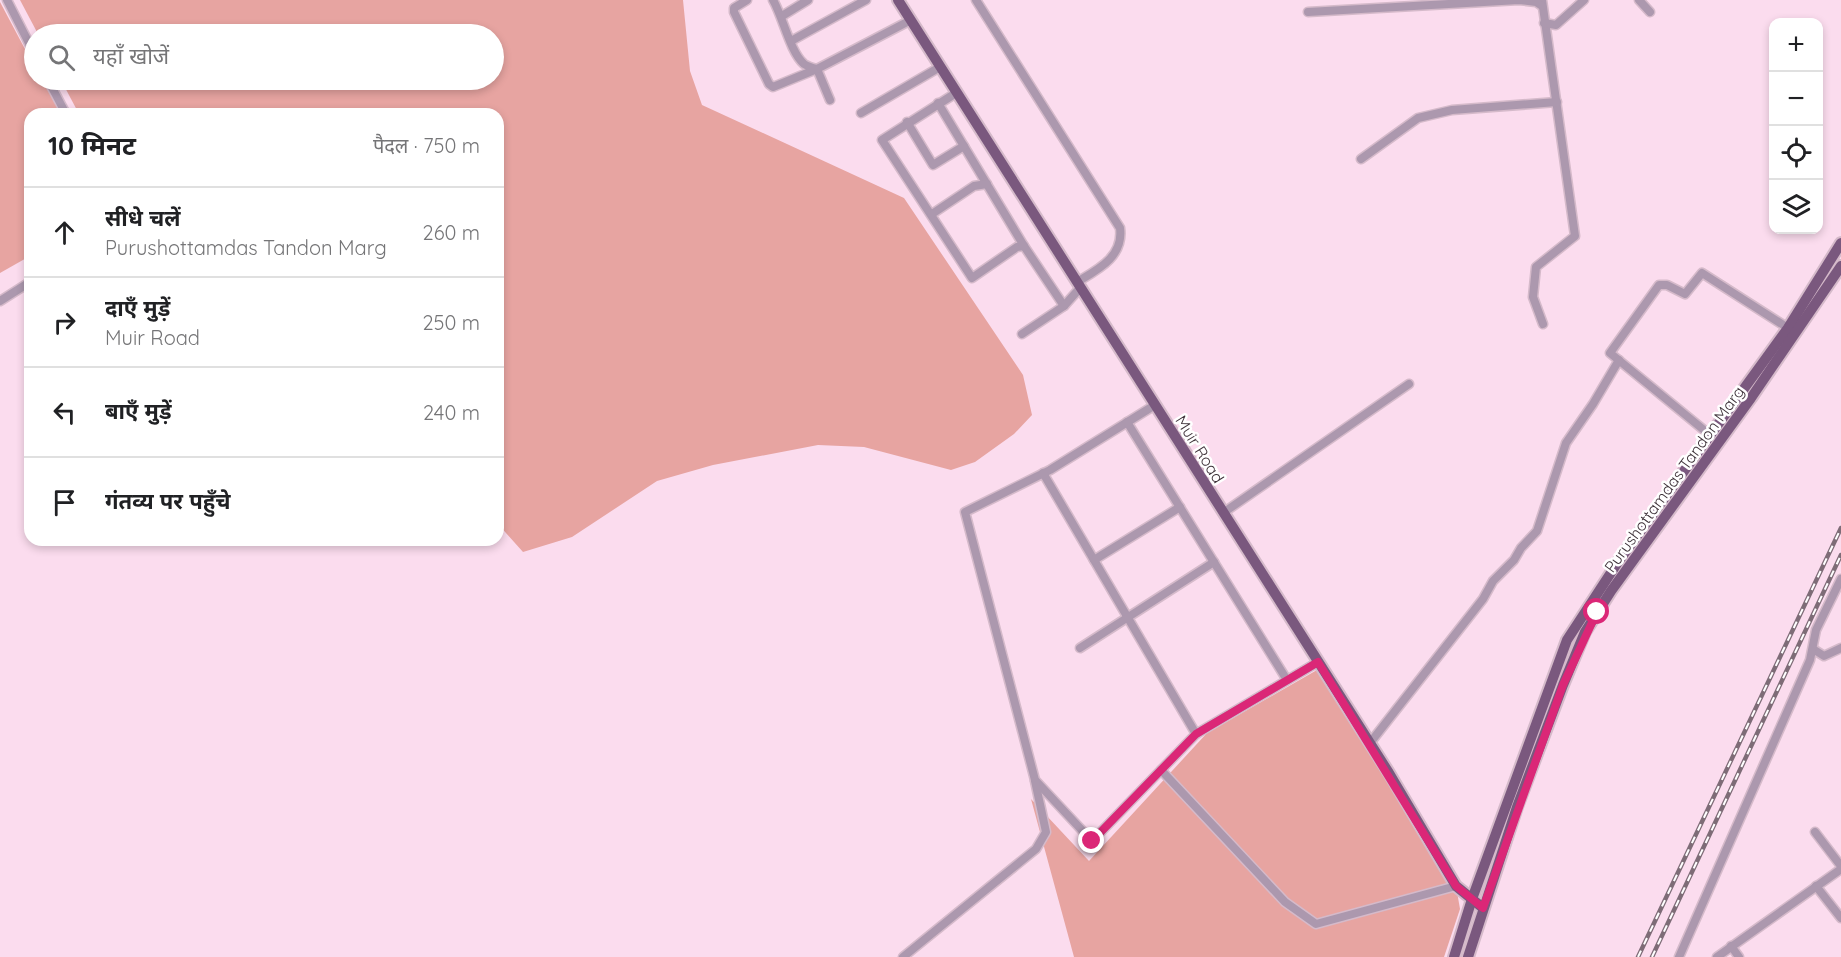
<!DOCTYPE html>
<html lang="hi">
<head>
<meta charset="utf-8">
<style>
  :root { --surface:#fff; --page:#f6f6f6; --text:#202124; --muted:#757577; --line:#e0e0e0 }
  body { margin:0; font-family:Quicksand,"Noto Sans Devanagari",sans-serif; background:var(--page); color:var(--text) }
  .controls { position:absolute; right:18px; top:18px; display:grid; overflow:hidden; border-radius:12px; box-shadow:0 3px 9px #0003 }
  .controls button { width:54px; height:54px; display:grid; place-items:center; padding:0; border:0; border-bottom:2px solid var(--line); background:var(--surface); color:var(--text); font:30px sans-serif }
  .stop { position:absolute; width:18px; height:18px; margin:-14px; border:4px solid #db2777; border-radius:50%; background:#fff }
  .stop.end { background:#db2777; border-color:#fff; box-shadow:0 2px 6px #0008 }
  .list { margin:0; padding:0; list-style:none }
  h2 { display:flex; justify-content:space-between; align-items:center; height:78px; margin:0; padding:0 24px; font-size:26px }
  h2 small { font-size:20px; font-weight:400; color:var(--muted) }
  .list li { display:grid; grid-template-columns:39px 1fr auto; gap:18px; align-items:center; box-sizing:border-box; height:90px; padding:0 24px; border-top:2px solid var(--line) }
  .list b { display:block; font-size:22px; white-space:nowrap }
  .list p { margin:0; font-size:20px; white-space:nowrap; color:var(--muted) }
  .list em { font-size:20px; font-style:normal; color:var(--muted) }
  .icon { flex:none; width:33px; height:33px; fill:none; stroke:currentColor; stroke-width:2; stroke-linecap:round; stroke-linejoin:round }
  .map { position:relative; flex:none; width:1841px; height:957px; overflow:hidden }
  .search { position:absolute; background:var(--surface); box-shadow:0 3px 9px #0003; left:24px; top:24px; width:480px; height:66px; display:flex; align-items:center; gap:15px; box-sizing:border-box; padding:0 21px; border-radius:33px; color:var(--muted); font-size:22px }
  .panel { position:absolute; background:var(--surface); box-shadow:0 3px 9px #0003; left:24px; top:108px; width:480px; height:438px; border-radius:18px }
  .map>svg:first-child { display:block }
  .green { fill:#e7a4a1 }
  .lines { fill:none; stroke-linecap:round; stroke-linejoin:round }
  .minor-casing { stroke:#d5baca; stroke-width:11 }
  .major-casing { stroke:#d5baca; stroke-width:14 }
  .minor { stroke:#ac98ae; stroke-width:8 }
  .major { stroke:#7a587e; stroke-width:10 }
  .rail-casing { stroke:#7e6c77; stroke-width:4.5 }
  .rail { stroke:#fff; stroke-width:2; stroke-dasharray:7; stroke-linecap:butt }
  .route { stroke:#db2777; stroke-width:8 }
  .labels { text-anchor:middle; stroke-width:5; stroke-linejoin:round; paint-order:stroke }
  .street-label { font-size:16px; fill:#3d3138; stroke:#fff }
</style>
</head>
<body>
<div class="map">
<svg width="1841" height="957" viewBox="0 0 1841 957">
  <rect width="100%" height="100%" fill="#fbdcee"/>
  <!-- green -->
  <g class="green">
    <path d="M20 0H683L690 71 702 105 904 198 1023 375 1032 415 1014 434 975 462 951 470 864 447 818 445 713 465 657 481 572 537 523 552 498 524V114H79L61 80H494V34H38Z"/>
    <path d="M0 2 34 66V80H42L61 114H30V256L0 273Z"/>
    <path d="M1317 670 1456 886 1460 909 1444 957H1074L1031 799 1089 861 1207 733Z"/>
  </g>
  <g class="lines">
    <!-- minor casing -->
    <g class="minor-casing">
      <g id="minor">
        <path d="M7 0 34 53"/>
        <path d="M747 0 734 8V12L769 84 773 87 817 69 830 100"/>
        <path d="M773 0C783 17 790 52 804 64 807 66 813 68 817 69L911 20"/>
        <path d="M976 0 1120 228C1124 257 1097 270 1077 282"/>
        <path d="M1542 0 1575 236 1536 267 1533 297 1543 324"/>
        <path d="M1639 0 1650 12"/>
        <path d="M1308 12 1519 0 1536 2 1542 6"/>
        <path d="M782 16 808 0"/>
        <path d="M1544 23 1556 25 1584 0"/>
        <path d="M791 41 866 0"/>
        <path d="M48 80 66 114"/>
        <path d="M956 93 882 140 972 278 1017 247 1024 246"/>
        <path d="M938 103 1024 246 1064 306"/>
        <path d="M861 113 940 67"/>
        <path d="M907 122 933 165 964 146"/>
        <path d="M1361 159 1418 118 1452 110 1557 102"/>
        <path d="M932 214 974 186 987 184"/>
        <path d="M0 301 30 282"/>
        <path d="M1022 334 1064 306 1080 288"/>
        <path d="M1155 405 1050 470 965 512 1035 780 1092 841 1196 734 1318 662"/>
        <path d="M1127 422 1287 680"/>
        <path d="M1710 435 1610 353 1659 285H1667L1685 294 1702 273 1788 328"/>
        <path d="M1043 473 1196 734"/>
        <path d="M1223 513 1409 384"/>
        <path d="M1094 560 1180 507"/>
        <path d="M1080 648 1214 562"/>
        <path d="M1813 649 1824 656 1841 648"/>
        <path d="M1370 743 1483 599 1493 581 1514 560 1521 548 1537 531 1566 443 1593 404 1619 360"/>
        <path d="M1161 770 1285 902 1316 924 1456 886"/>
        <path d="M1815 832 1841 866"/>
        <path d="M1816 886 1841 918"/>
        <path d="M1731 946 1739 957"/>
        <path d="M903 957 1036 849 1046 832 1035 781"/>
        <path d="M1679 957 1810 660 1816 630 1841 579"/>
        <path d="M1717 957 1841 869"/>
      </g>
    </g>
    <!-- major casing -->
    <g class="major-casing">
      <g id="major">
        <path d="M898 0 1389 773 1456 886 1483 908"/>
        <path d="M1454 957 1472 899 1567 640 1618 562 1788 328 1841 243"/>
        <path d="M1468 957 1517 807 1563 685 1585 632 1611 591 1751 398 1841 266"/>
      </g>
    </g>
    <!-- minor -->
    <use href="#minor" class="minor"/>
    <!-- major -->
    <use href="#major" class="major"/>
    <!-- rail casing -->
    <g class="rail-casing">
      <g id="rail">
        <path d="M1638 957 1841 528"/>
        <path d="M1652 957 1841 555"/>
      </g>
    </g>
    <!-- rail -->
    <use href="#rail" class="rail"/>
  </g>
  <g class="lines">
    <!-- route -->
    <path class="route" d="M1092 841 1196 734 1318 662 1456 886 1483 908 1563 685 1597 612"/>
  </g>
  <g class="labels">
    <!-- street labels -->
    <g class="street-label">
      <text transform="translate(1200 449) rotate(58)" y="6">Muir Road</text>
      <text transform="translate(1674 479) rotate(-54)" y="6">Purushottamdas Tandon Marg</text>
    </g>
  </g>
</svg>
<div class="controls">
<button>+</button>
<button>−</button>
<button><svg class="icon" aria-label="locate" viewBox="0 0 24 24"><circle cx="12" cy="12" r="6"/><path d="M12 2v4M12 18v4M2 12h4M18 12h4"/></svg></button>
<button><svg class="icon" aria-label="layers" viewBox="0 0 24 24"><path d="M12 4l9 5-9 5-9-5zM3 14l9 5 9-5"/></svg></button>
</div>
<div class="stop" style="left:1597px;top:612px"></div>
<div class="stop end" style="left:1092px;top:841px"></div>
<div class="search"><svg class="icon" aria-label="search" viewBox="0 0 24 24"><circle cx="10" cy="10" r="6"/><path d="M15 15l6 6"/></svg>यहाँ खोजें</div>
<section class="panel">
<h2>10 मिनट<small>पैदल · 750 m</small></h2>
<ul class="list">
<li><svg class="icon" aria-label="ahead" viewBox="0 0 24 24"><path d="M12 20V5M6 11l6-6 6 6"/></svg><div><b>सीधे चलें</b><p>Purushottamdas Tandon Marg</p></div><em>260 m</em></li>
<li><svg class="icon" aria-label="right" viewBox="0 0 24 24"><path d="M7 20v-9h11M14 6l5 5-5 5"/></svg><div><b>दाएँ मुड़ें</b><p>Muir Road</p></div><em>250 m</em></li>
<li><svg class="icon" aria-label="left" viewBox="0 0 24 24"><path d="M17 20v-9H6M10 6l-5 5 5 5"/></svg><div><b>बाएँ मुड़ें</b></div><em>240 m</em></li>
<li><svg class="icon" aria-label="arrive" viewBox="0 0 24 24"><path d="M6 21V4h12l-3 4 3 4H6"/></svg><div><b>गंतव्य पर पहुँचे</b></div></li>
</ul>
</section>
</div>
</body>
</html>
